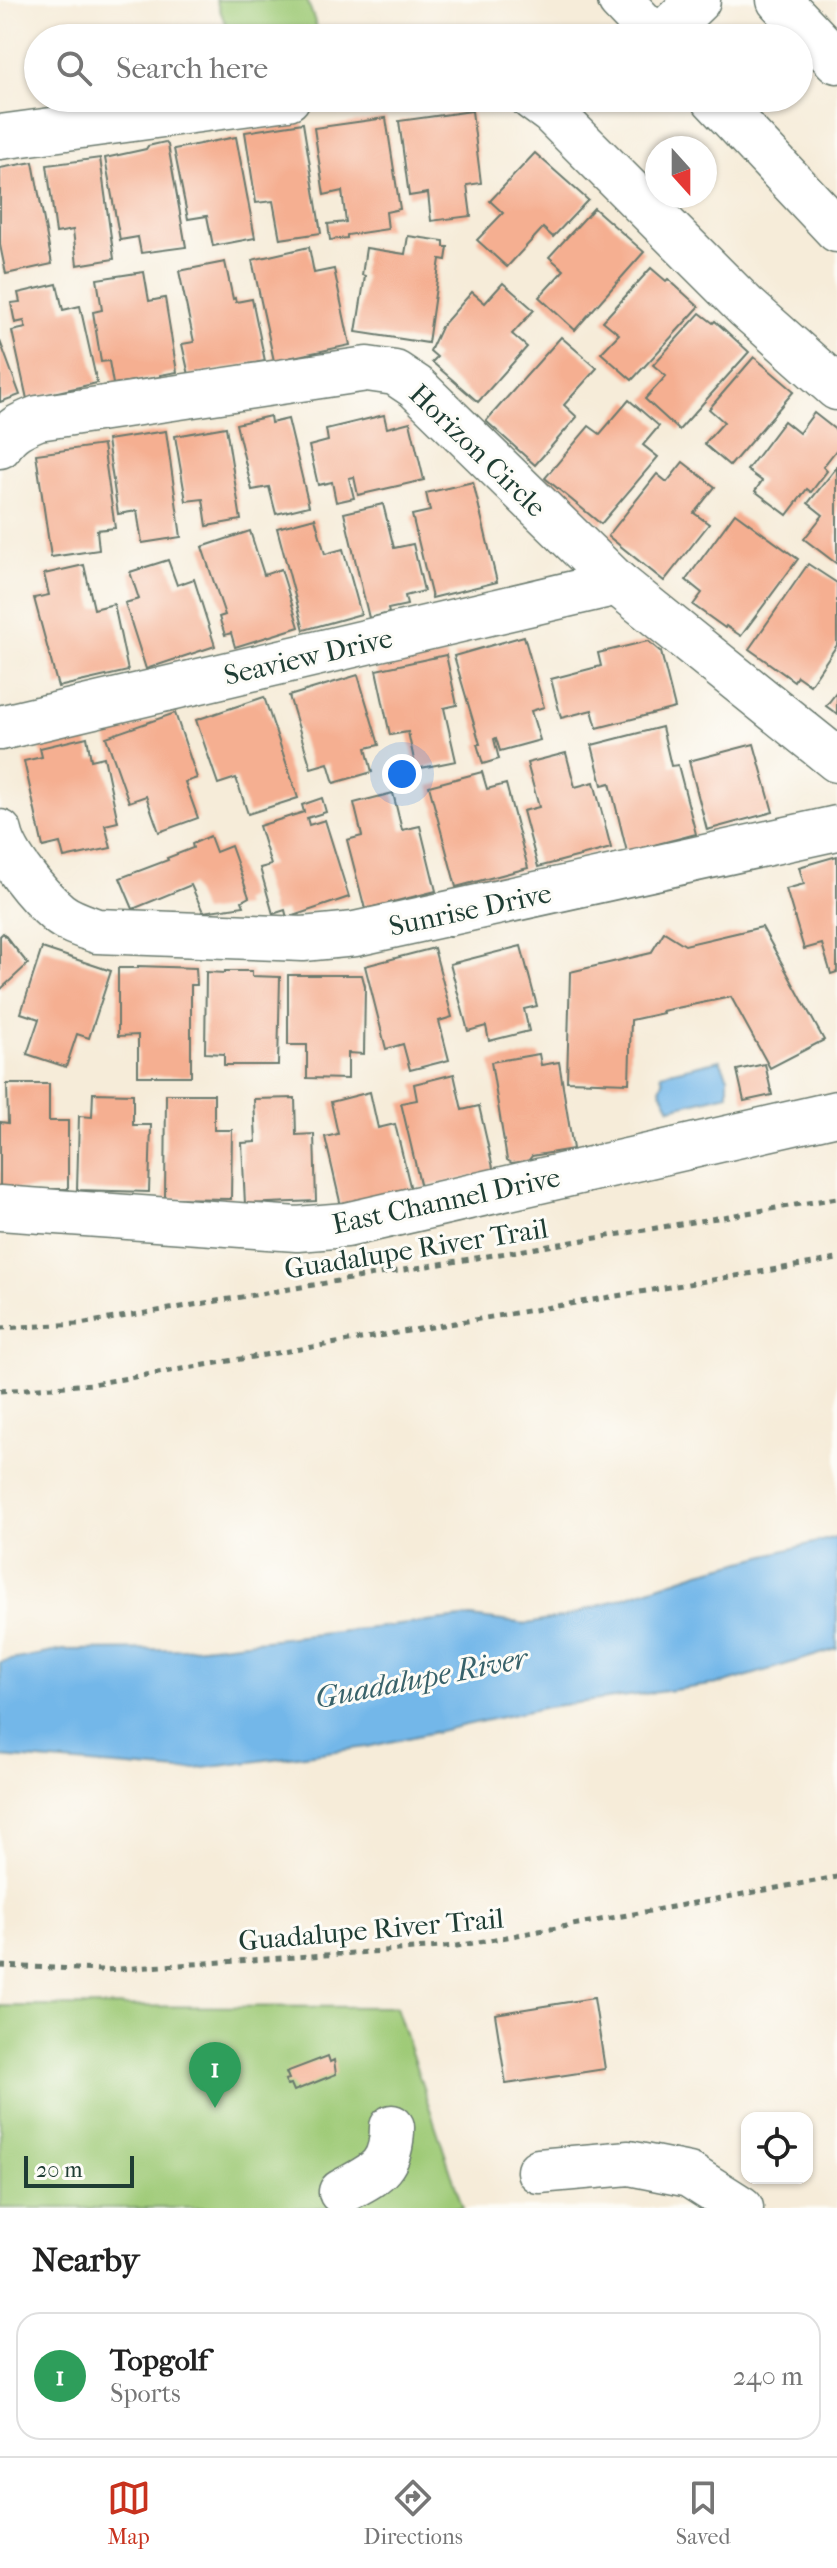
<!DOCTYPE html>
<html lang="en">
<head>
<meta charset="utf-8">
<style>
  :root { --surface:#fff; --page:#f2f2f2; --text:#222; --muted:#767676; --line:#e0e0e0; --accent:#c8321e }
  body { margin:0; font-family:"IM FELL French Canon",serif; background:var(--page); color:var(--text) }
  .controls { position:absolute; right:24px; bottom:24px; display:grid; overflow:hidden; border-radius:16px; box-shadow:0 2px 6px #0004 }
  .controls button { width:72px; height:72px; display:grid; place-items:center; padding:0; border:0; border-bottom:2px solid var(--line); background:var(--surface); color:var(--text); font:40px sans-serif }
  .compass { position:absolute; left:645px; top:136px; width:72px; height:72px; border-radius:50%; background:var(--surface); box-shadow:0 2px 6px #0004; rotate:159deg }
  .scale { position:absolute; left:24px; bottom:20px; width:110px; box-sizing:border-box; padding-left:8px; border:4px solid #1f3d34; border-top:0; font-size:22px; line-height:28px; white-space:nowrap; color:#1f3d34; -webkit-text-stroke:6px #fdfcf7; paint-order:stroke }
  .you { position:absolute; left:402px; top:774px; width:28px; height:28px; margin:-20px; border:6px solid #fff; border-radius:50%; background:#1a73e8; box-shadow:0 0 0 12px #1a73e833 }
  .badge { display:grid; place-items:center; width:52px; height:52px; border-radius:50%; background:var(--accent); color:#fff; font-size:26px; font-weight:700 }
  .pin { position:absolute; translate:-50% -66px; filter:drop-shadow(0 2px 4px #0008) }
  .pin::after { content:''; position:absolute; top:42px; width:28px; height:24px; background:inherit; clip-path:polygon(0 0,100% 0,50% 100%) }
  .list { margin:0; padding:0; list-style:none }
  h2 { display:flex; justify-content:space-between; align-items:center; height:104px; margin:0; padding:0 32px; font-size:34px }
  h2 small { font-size:26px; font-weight:400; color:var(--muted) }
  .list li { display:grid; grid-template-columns:52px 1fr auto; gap:24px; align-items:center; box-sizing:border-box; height:128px; margin:0 16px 16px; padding:0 16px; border:2px solid var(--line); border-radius:24px }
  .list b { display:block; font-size:30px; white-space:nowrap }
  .list p { margin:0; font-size:26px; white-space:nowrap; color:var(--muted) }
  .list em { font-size:26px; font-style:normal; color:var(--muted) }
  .icon { flex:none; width:44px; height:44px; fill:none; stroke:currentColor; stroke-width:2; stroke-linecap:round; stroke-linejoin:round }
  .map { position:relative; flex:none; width:837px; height:2208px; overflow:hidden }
  .search { position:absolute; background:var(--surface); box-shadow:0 2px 6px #0004; left:24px; right:24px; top:24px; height:88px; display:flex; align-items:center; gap:20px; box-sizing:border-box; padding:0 28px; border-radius:44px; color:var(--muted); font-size:30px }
  .sheet { height:248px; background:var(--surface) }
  nav { display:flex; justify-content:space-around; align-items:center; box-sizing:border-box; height:112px; border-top:2px solid var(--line); background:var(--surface); font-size:22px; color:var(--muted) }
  nav a { display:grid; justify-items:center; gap:4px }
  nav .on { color:var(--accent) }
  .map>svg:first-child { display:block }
  .green { fill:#9fca77; stroke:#5f8456; stroke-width:2 }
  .water { fill:#73b7e9; stroke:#497a8e; stroke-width:2 }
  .building { fill:#f5af91 }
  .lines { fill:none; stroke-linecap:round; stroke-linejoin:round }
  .minor-casing { stroke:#6a7a6e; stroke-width:47 }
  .path { stroke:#6a7a6e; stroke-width:5; stroke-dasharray:6 6; stroke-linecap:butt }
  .minor { stroke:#fff; stroke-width:44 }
  .labels { text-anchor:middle; stroke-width:6; stroke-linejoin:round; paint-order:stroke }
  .street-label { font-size:28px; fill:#1f3d34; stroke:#fdfcf7 }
  .water-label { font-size:30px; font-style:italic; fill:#38626a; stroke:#fdfcf7 }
</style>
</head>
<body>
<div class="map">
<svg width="837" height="2208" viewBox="0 0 837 2208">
  <rect width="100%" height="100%" fill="#fdfcf7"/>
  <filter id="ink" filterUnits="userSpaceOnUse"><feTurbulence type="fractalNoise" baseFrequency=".0125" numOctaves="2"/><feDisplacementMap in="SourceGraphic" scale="16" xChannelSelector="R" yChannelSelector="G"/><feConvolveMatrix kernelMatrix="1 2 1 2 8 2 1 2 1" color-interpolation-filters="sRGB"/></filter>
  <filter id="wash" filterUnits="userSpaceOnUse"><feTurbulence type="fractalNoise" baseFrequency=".006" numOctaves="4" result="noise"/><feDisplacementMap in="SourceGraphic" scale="32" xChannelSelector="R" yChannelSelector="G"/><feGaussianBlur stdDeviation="1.8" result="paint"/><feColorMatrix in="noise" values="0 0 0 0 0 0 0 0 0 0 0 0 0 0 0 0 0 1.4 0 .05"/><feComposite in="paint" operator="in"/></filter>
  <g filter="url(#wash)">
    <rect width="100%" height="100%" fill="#f6ecd9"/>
    <!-- green -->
    <g class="green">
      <path d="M216 0H307L318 30 298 38H231Z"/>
      <path d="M0 2006 396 2007 463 2208H0Z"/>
    </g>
    <!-- water -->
    <g class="water">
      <path d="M720 1060 728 1077V1094L670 1108 660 1089 663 1081 661 1074Z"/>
      <path d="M837 1537V1649L725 1683 547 1707 367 1747 180 1771 0 1757V1662L63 1650 184 1649 471 1617 527 1624 565 1617 700 1572Z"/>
    </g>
    <g id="blocks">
      <!-- building -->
      <g class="building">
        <path d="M472 111 481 183 467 185 471 216 431 221 428 193 409 196 399 121Z"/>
        <path d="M386 118 400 209 386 212 388 229 347 235V238L330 240 328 224 346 222 342 191 324 195 314 128Z"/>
        <path d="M303 123 321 233 280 239 273 201 256 203 245 132Z"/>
        <path d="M236 137 255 238 213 246 207 216 188 219 174 149Z"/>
        <path d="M165 142 168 145 186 247 141 253 138 237 120 240 105 158 146 149 148 146Z"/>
        <path d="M535 153 588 200 553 237 543 228 507 267 477 240 503 213 490 201Z"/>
        <path d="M100 158 114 259 77 265 73 230 56 233 47 165Z"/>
        <path d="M33 162 52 264 6 274 0 245V168Z"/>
        <path d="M594 208 644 252 575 330 539 297 564 270 549 257Z"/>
        <path d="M408 236 444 241V247H448L446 260 440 259 428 343 356 332 365 276 362 275 366 248 405 254Z"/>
        <path d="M309 247 314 273 334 269 350 345 274 361 252 260Z"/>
        <path d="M225 262 233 299 235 298 236 302 252 299 265 361 189 375 182 344 194 342 179 271Z"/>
        <path d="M651 268 666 281 668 279 699 307 632 380 601 353 619 334 603 321Z"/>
        <path d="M144 272 149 301 165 298 177 372 160 375V377L113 384 109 361 101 362 93 312 102 310 97 279Z"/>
        <path d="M503 283 534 310 512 334 527 347 478 402 432 362 437 357 430 351 441 327 472 292 485 303Z"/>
        <path d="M57 284 63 310 80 306 97 383 27 399 12 331 26 328 24 321 15 323 11 303 20 302 18 293Z"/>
        <path d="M700 313 713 323 715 321 749 352 679 430 645 399 666 376 653 365Z"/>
        <path d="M561 337 597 368 564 405 577 417 535 465 486 421Z"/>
        <path d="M0 341 20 395 0 402Z"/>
        <path d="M754 357 794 391 730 466 704 444 724 422 709 409Z"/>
        <path d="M629 400 659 426 643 445 658 457 601 524 545 478 589 426 600 434Z"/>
        <path d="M814 413 837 431V449L823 467 827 471 811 492 807 489 787 515 755 491 762 481 747 470 784 421 799 433Z"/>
        <path d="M384 415 387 428 410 422 424 480 358 495 354 477 349 478 354 498 336 502 332 482 318 485 309 446 328 441 326 429Z"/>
        <path d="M270 416 271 423 288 419 309 506 276 514 269 487 252 490 236 424Z"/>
        <path d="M226 427 241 520 207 526 203 499 186 501 175 436Z"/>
        <path d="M166 431 181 537 142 543 137 511 118 514 107 440Z"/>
        <path d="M103 445 115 528 97 530 99 550 51 557 36 454Z"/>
        <path d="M683 462 715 487 694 513 709 524 664 581 608 536 657 474 667 482Z"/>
        <path d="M837 467V564L804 539 823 515 808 503Z"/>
        <path d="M473 482 497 582 432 598 412 515 430 511 426 493Z"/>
        <path d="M383 504 394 548 413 544 424 591 405 596 407 605 388 609 389 613 369 618 344 513Z"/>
        <path d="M735 513 798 559 741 636 726 626 725 628 693 605 702 593 686 580Z"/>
        <path d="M315 518 325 554 343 549 361 614 304 630 277 528Z"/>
        <path d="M250 531 264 575 281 569 299 627 235 647 231 633 225 635 219 617 225 615 202 547Z"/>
        <path d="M168 560 177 585 194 579 215 646 146 669 125 603 139 599 130 572Z"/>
        <path d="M808 564 837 583V645L810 685 797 676 794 681 749 649Z"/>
        <path d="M84 565 94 609 114 604 128 671 58 687 34 598 49 595 44 574Z"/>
        <path d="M524 636 544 707 531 711 540 740 500 751 496 738 494 739 499 759 483 764 477 744H480L454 656Z"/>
        <path d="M648 641 661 652 675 708 597 728 592 710 561 718 551 679 601 666 598 653Z"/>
        <path d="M446 655 457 705 444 708 456 761 416 769 408 732 390 735 376 670Z"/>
        <path d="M358 675 379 745 366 748 372 772 334 783 328 763 311 768 289 696Z"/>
        <path d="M837 692V714L826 706Z"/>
        <path d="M264 697 298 798 248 814 236 778 218 784 196 720Z"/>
        <path d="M175 713 197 778 185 782 198 818 159 832 146 796 129 802 106 737Z"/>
        <path d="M662 727 671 766 678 765 696 834 627 852 610 783 602 785 592 745Z"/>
        <path d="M87 737 91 760 104 757 118 822 105 825 111 848 64 858 60 843 43 847 24 761 42 757 40 748Z"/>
        <path d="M754 744 773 812 707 830 689 761Z"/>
        <path d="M566 753 575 787 594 782 611 848 538 867 523 811 539 807 527 763Z"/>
        <path d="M482 772 487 789 506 784 528 868 456 887 429 786Z"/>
        <path d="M393 793 402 830 420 826 436 891 365 909 347 840 362 836 354 803Z"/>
        <path d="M322 798 326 812 307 818 309 825 325 820 349 897 287 918 285 910 273 914 260 868 271 865 259 826 304 812 302 805Z"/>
        <path d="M210 836 216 852 231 846 249 897 242 901 244 906 203 912 191 885 133 909 120 878 168 860 167 858 193 848 192 844Z"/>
        <path d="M837 856V972L831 974 822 944 804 949 786 889 804 884 799 867Z"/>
        <path d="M762 927 824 1040 770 1068 731 997 662 1011 663 1013 631 1020 629 1083 567 1081 570 972 651 953 664 932 685 945Z"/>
        <path d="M3 933 28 964 0 990V936Z"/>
        <path d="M521 946 537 1006 524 1009 529 1031 489 1041 486 1026 468 1031 450 964Z"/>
        <path d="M42 948 111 971 89 1038 77 1034 66 1067 27 1054 39 1019 21 1013Z"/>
        <path d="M434 948 452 1017 439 1021 449 1060 410 1070 403 1044 386 1049 365 966Z"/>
        <path d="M138 966 196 968 197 985H191V1076H138V1035L118 1036V968H138Z"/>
        <path d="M225 971H252V976L280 977 278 1065H224V1054L205 1053 206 972 225 973Z"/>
        <path d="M288 975H362L365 986 364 1054 348 1053V1079L307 1078V1045H288Z"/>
        <path d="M539 1054 541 1065 559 1062 573 1149 532 1156 528 1161 512 1163 507 1160 491 1062Z"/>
        <path d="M765 1064 772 1095 744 1101 737 1070Z"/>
        <path d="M454 1074 462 1110 479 1106 494 1172 421 1188 401 1103 417 1100 414 1084Z"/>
        <path d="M7 1084H49V1121H68V1189H0V1122L8 1123Z"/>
        <path d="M370 1092 378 1128 395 1124 411 1190 341 1206 325 1137 338 1134 331 1102Z"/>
        <path d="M93 1093 133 1094V1125H151L149 1192 77 1190 79 1116 92 1117Z"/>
        <path d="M166 1094H214V1130H232L231 1199 165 1198Z"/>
        <path d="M295 1098 296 1135 314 1134 316 1201 245 1204 242 1143 256 1142 254 1099Z"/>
        <path d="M594 1998 605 2069 506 2084 495 2014Z"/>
        <path d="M328 2056 330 2062 334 2060 336 2074 294 2091 291 2084 287 2085 285 2080 289 2079 286 2072Z"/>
      </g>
    </g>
  </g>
  <g filter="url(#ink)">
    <use href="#blocks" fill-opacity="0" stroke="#6a7a6e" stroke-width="2"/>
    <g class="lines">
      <!-- minor casing -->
      <g class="minor-casing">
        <g id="minor">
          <path d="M620 0 656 38"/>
          <path d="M779 0 837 61"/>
          <path d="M659 38 698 0"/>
          <path d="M532 98 551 112 746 307 837 388"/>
          <path d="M713 98 837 230"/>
          <path d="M0 137 288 98"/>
          <path d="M0 446C8 430 23 424 38 418L367 369 395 373 416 387 617 583 837 760"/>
          <path d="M0 728 617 583"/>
          <path d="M0 832C5 857 38 896 58 913 69 922 83 926 97 931L303 939 355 934 837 828"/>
          <path d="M0 1208 297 1229 346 1225 837 1113"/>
          <path d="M539 2171 629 2163 689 2175 741 2208"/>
          <path d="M341 2192C374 2174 392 2169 392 2127"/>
        </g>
      </g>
      <!-- path -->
      <g class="path">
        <path d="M0 1328 79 1324 837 1198"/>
        <path d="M0 1391 92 1384 837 1259"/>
        <path d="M0 1966 105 1970 457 1946 837 1877"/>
      </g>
      <!-- minor -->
      <use href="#minor" class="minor"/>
    </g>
  </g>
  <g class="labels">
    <!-- street labels -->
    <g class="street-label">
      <text transform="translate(478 450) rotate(44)" y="10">Horizon Circle</text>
      <text transform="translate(308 656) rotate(-13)" y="10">Seaview Drive</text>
      <text transform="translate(470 909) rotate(-12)" y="10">Sunrise Drive</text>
      <text transform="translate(446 1200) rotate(-12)" y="10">East Channel Drive</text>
      <text transform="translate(416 1248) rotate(-9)" y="10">Guadalupe River Trail</text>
      <text transform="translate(371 1929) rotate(-5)" y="10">Guadalupe River Trail</text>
    </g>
    <!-- water labels -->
    <g class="water-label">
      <text transform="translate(421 1678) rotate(-11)" y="10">Guadalupe River</text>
    </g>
  </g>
</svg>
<div class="controls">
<button><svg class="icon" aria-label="locate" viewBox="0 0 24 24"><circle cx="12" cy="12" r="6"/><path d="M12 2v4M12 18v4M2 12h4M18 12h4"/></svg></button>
</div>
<svg class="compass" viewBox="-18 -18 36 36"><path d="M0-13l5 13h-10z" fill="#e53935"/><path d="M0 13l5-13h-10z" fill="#767676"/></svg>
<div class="scale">20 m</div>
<div class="you"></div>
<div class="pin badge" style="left:215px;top:2108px;background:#2e9e5b">1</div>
<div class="search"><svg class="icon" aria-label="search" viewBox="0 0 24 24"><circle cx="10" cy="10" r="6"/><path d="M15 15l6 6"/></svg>Search here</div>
</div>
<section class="sheet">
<h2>Nearby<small></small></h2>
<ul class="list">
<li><span class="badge" style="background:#2e9e5b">1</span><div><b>Topgolf</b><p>Sports</p></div><em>240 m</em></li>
</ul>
</section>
<nav>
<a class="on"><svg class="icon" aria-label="map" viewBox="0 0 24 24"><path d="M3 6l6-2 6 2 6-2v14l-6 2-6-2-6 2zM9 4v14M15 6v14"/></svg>Map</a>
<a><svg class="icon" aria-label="directions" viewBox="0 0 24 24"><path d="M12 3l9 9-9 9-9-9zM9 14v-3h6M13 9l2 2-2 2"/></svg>Directions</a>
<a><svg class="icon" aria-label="saved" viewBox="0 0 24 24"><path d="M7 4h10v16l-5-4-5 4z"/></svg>Saved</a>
</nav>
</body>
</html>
